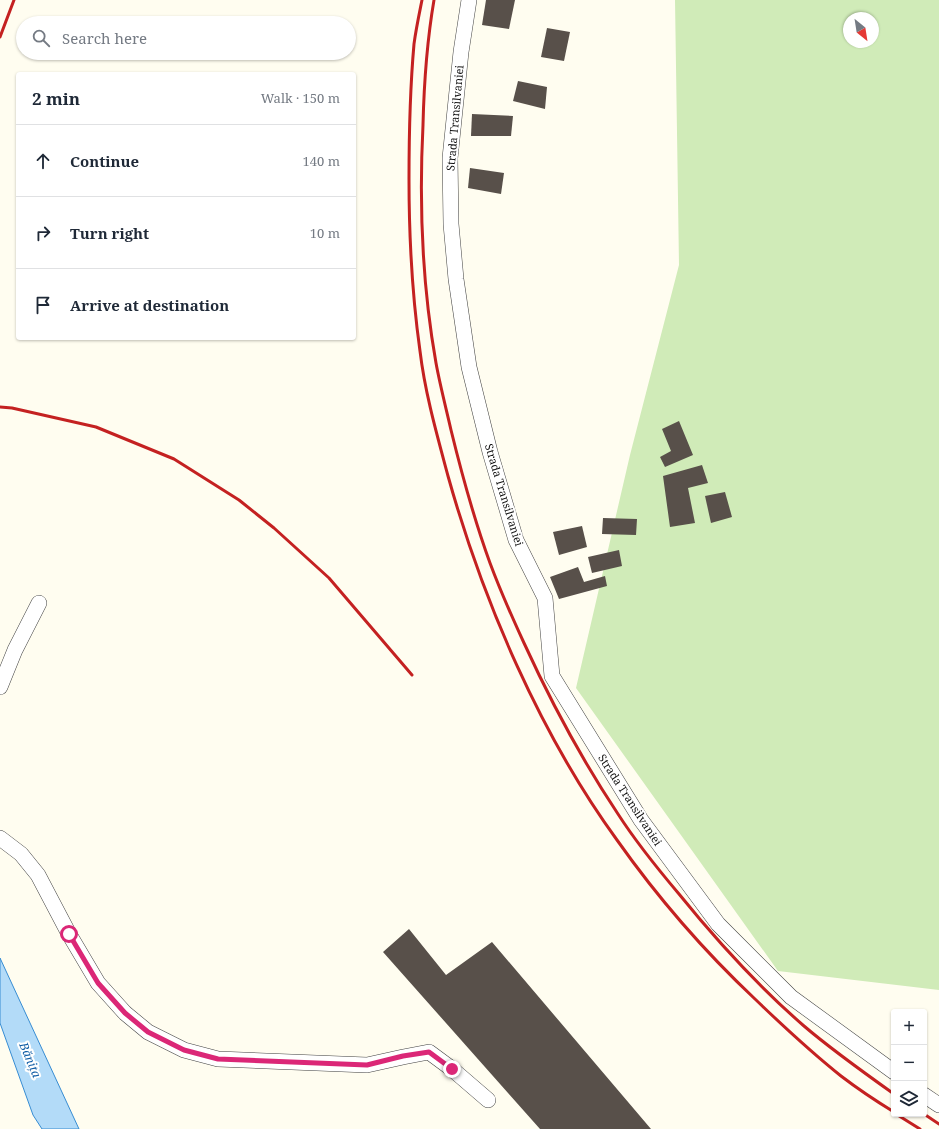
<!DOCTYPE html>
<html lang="en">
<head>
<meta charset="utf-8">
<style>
  :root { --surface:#fff; --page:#f2f2f3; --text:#1f2937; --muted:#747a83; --line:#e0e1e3 }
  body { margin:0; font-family:"Noto Serif",serif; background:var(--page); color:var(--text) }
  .controls { position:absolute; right:12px; bottom:12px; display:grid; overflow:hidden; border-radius:4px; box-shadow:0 1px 3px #0004 }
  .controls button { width:36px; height:36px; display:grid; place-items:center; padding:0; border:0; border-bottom:1px solid var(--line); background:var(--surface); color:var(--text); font:20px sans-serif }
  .compass { position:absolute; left:843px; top:12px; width:36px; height:36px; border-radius:50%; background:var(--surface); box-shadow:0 1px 3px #0004; rotate:150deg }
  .stop { position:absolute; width:12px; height:12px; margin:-9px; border:3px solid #db2777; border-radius:50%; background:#fff }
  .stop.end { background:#db2777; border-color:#fff; box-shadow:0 1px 4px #0008 }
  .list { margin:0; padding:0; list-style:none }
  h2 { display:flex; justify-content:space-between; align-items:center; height:52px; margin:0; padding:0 16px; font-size:17px }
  h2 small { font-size:13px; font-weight:400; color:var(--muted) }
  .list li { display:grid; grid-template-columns:26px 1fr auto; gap:12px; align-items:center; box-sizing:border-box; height:72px; padding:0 16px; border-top:1px solid var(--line) }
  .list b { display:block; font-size:15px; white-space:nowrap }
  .list em { font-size:13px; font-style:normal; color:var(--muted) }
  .icon { flex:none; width:22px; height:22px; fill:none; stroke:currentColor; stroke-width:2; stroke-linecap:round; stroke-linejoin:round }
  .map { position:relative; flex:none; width:939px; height:1129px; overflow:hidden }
  .search { position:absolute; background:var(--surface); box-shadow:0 1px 3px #0004; left:16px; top:16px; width:340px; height:44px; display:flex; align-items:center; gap:10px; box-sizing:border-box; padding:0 14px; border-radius:22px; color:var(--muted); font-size:15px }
  .panel { position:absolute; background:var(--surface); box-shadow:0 1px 3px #0004; left:16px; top:72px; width:340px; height:268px; border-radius:4px }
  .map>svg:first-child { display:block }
  .green { fill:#d0ebb8; fill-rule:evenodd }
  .water { fill:#b3dbf8; stroke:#378cd2 }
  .building { fill:#58504a }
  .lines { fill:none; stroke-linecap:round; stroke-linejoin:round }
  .minor-casing { stroke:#424242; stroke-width:16 }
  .minor { stroke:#fff; stroke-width:15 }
  .rail { stroke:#c42121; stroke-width:3 }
  .route { stroke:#db2777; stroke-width:5 }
  .labels { text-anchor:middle; stroke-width:4; stroke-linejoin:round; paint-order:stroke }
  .street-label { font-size:11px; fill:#0f0f0f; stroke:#fff }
  .water-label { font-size:12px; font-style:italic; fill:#125ea6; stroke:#fff }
</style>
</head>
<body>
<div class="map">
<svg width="939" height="1129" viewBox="0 0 939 1129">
  <rect width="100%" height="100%" fill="#fffdf0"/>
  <!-- green -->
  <path class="green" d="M675 0H939V990L778 971 576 688 630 455 679 265ZM849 18H873V42H849Z"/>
  <!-- water -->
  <path class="water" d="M0 958 79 1129H42L33 1115 0 1023Z"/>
  <!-- building -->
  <g class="building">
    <path d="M486 0H515L509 29 482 25Z"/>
    <path d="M547 28 570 32 564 61 541 57Z"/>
    <path d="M518 81 547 87 545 109 513 101Z"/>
    <path d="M472 114 513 116 511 136H471Z"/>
    <path d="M470 168 504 173 501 194 468 188Z"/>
    <path d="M679 421 693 455 665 467 660 457 671 451 662 429Z"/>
    <path d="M702 465 708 483 688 488 695 523 670 527 663 476Z"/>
    <path d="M725 492 732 517 711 523 705 496Z"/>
    <path d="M603 518 637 519 636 535 602 534Z"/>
    <path d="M582 526 587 547 559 555 553 532Z"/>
    <path d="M619 550 622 566 592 573 588 557Z"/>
    <path d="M578 567 584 582 605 576 607 586 559 599 550 577Z"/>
    <path d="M409 929 446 975 492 942 651 1129H540L383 952Z"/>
  </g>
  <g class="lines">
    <!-- minor casing -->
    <g class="minor-casing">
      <g id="minor">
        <path d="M469 0 461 52 450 158 451 224 456 279 469 367 490 452 516 540 545 598 552 676 641 820 718 924 791 997 894 1072"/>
        <path d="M0 687 15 650 39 603"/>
        <path d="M0 838 21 854 38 875 69 934 98 983 125 1013 148 1032 184 1050 218 1059 367 1065 403 1057 429 1052 452 1069 488 1100"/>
        <path d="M924 1095 939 1105"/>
      </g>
    </g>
    <!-- minor -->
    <use href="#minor" class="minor"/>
    <!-- rail -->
    <g class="rail">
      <path d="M422 0C419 15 416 29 414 44 410 89 409 134 409 179 409 236 412 294 420 351 425 393 437 435 448 476 483 601 540 734 617 840 658 898 704 951 755 999 783 1026 811 1052 841 1076 858 1089 876 1101 894 1112"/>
      <path d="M434 0C427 41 424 83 423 125 419 204 422 284 436 363 440 385 446 408 451 430 462 475 474 519 490 563 500 590 512 617 524 643 551 702 582 760 618 814 636 842 657 868 679 894 717 941 758 986 804 1026 832 1050 863 1072 894 1094"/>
      <path d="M0 37 14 0"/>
      <path d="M0 407 12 408 96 427 174 459 239 500 274 528 329 578 412 675"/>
      <path d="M896 1114 920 1129"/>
      <path d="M924 1114 939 1124"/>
    </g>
  </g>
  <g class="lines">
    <!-- route -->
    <path class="route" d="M69 934 98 983 125 1013 148 1032 184 1050 218 1059 367 1065 403 1056 429 1052 452 1069"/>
  </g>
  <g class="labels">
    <!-- street labels -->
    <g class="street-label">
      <text transform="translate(455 118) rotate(-85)" y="4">Strada Transilvaniei</text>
      <text transform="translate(504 495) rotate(73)" y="4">Strada Transilvaniei</text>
      <text transform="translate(630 800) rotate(57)" y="4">Strada Transilvaniei</text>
    </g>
    <!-- water labels -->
    <g class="water-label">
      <text transform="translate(30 1060) rotate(67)" y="4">Bănița</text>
    </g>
  </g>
</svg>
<div class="controls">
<button>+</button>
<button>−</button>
<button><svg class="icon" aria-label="layers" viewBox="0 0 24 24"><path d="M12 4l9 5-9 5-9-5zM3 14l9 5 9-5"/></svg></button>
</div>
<svg class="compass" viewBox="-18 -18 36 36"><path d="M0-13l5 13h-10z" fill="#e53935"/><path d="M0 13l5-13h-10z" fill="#747a83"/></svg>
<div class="stop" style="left:69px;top:934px"></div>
<div class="stop end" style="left:452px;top:1069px"></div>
<div class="search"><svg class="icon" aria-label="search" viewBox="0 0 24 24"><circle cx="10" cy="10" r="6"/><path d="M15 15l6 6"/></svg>Search here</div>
<section class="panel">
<h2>2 min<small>Walk · 150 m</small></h2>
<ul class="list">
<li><svg class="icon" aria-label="ahead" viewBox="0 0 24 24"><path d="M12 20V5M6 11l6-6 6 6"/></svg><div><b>Continue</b></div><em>140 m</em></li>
<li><svg class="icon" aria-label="right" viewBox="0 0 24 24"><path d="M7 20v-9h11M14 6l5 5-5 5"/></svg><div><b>Turn right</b></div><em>10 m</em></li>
<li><svg class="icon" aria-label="arrive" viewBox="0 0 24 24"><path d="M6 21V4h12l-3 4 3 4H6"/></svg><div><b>Arrive at destination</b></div></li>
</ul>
</section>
</div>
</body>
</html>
